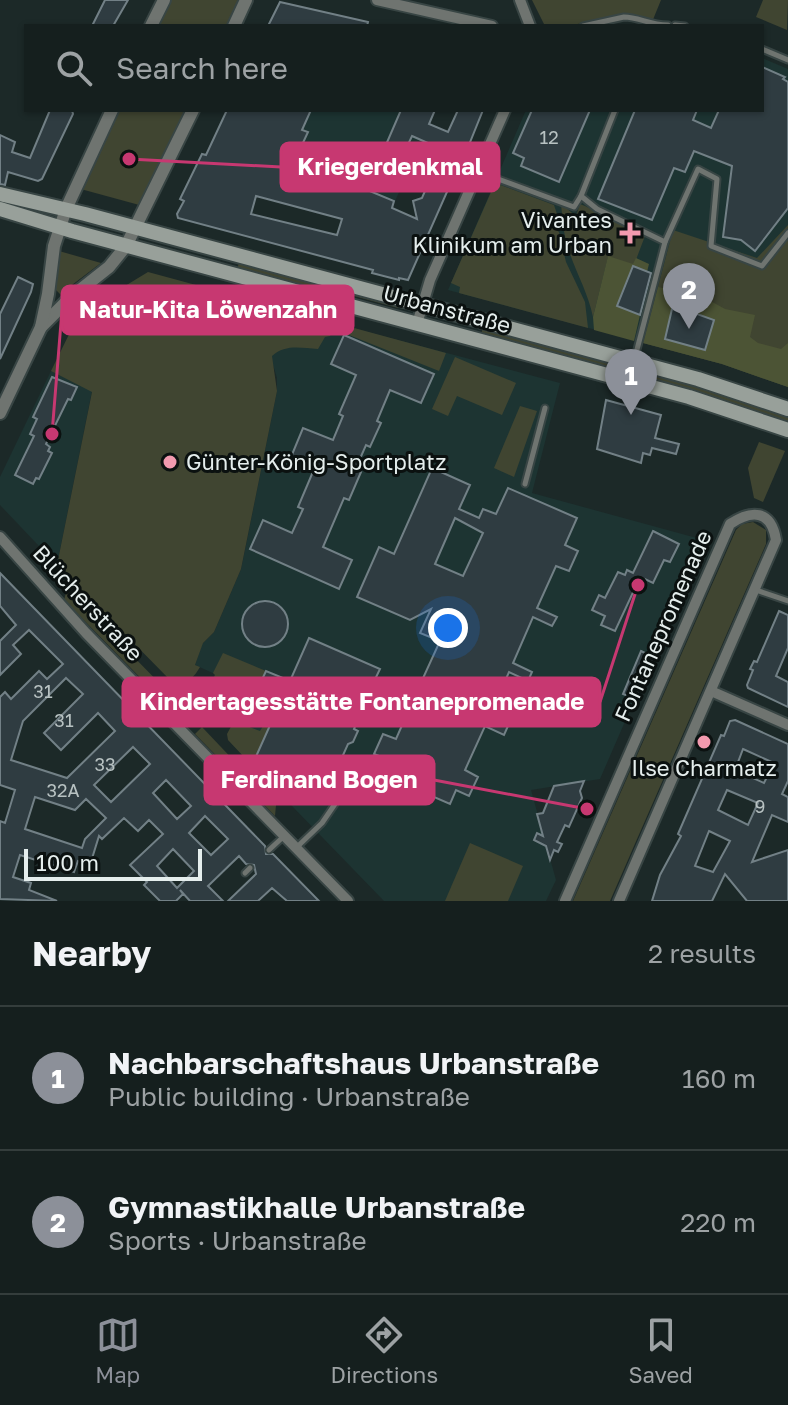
<!DOCTYPE html>
<html lang="en">
<head>
<meta charset="utf-8">
<style>
  :root { --surface:#151f1e; --page:#1e2727; --text:#f1f3f6; --muted:#9da2a4; --line:#343d3c; --accent:#8c9099 }
  body { margin:0; font-family:"Golos Text",sans-serif; background:var(--page); color:var(--text) }
  .scale { position:absolute; left:24px; bottom:20px; width:178px; box-sizing:border-box; padding-left:8px; border:4px solid #e5eeed; border-top:0; font-size:22px; line-height:28px; white-space:nowrap; color:#e5eeed; -webkit-text-stroke:6px #0b1110; paint-order:stroke }
  .you { position:absolute; left:448px; top:628px; width:28px; height:28px; margin:-20px; border:6px solid #fff; border-radius:50%; background:#1a73e8; box-shadow:0 0 0 12px #1a73e833 }
  .badge { display:grid; place-items:center; width:52px; height:52px; border-radius:50%; background:var(--accent); color:#fff; font-size:26px; font-weight:700 }
  .pin { position:absolute; translate:-50% -66px; filter:drop-shadow(0 2px 4px #0008) }
  .pin::after { content:''; position:absolute; top:42px; width:28px; height:24px; background:inherit; clip-path:polygon(0 0,100% 0,50% 100%) }
  .list { margin:0; padding:0; list-style:none }
  h2 { display:flex; justify-content:space-between; align-items:center; height:104px; margin:0; padding:0 32px; font-size:34px }
  h2 small { font-size:26px; font-weight:400; color:var(--muted) }
  .list li { display:grid; grid-template-columns:52px 1fr auto; gap:24px; align-items:center; box-sizing:border-box; height:144px; padding:0 32px; border-top:2px solid var(--line) }
  .list b { display:block; font-size:30px; white-space:nowrap }
  .list p { margin:0; font-size:26px; white-space:nowrap; color:var(--muted) }
  .list em { font-size:26px; font-style:normal; color:var(--muted) }
  .icon { flex:none; width:44px; height:44px; fill:none; stroke:currentColor; stroke-width:2; stroke-linecap:round; stroke-linejoin:round }
  .map { position:relative; flex:none; width:788px; height:901px; overflow:hidden }
  .search { position:absolute; background:var(--surface); box-shadow:0 2px 6px #0004; left:24px; right:24px; top:24px; height:88px; display:flex; align-items:center; gap:20px; box-sizing:border-box; padding:0 28px; border-radius:0px; color:var(--muted); font-size:30px }
  .sheet { height:392px; background:var(--surface) }
  nav { display:flex; justify-content:space-around; align-items:center; box-sizing:border-box; height:112px; border-top:2px solid var(--line); background:var(--surface); font-size:22px; color:var(--muted) }
  nav a { display:grid; justify-items:center; gap:4px }
  nav .on { color:var(--accent) }
  .map>svg:first-child { display:block }
  .built { fill:#1d3432 }
  .green { fill:#404531 }
  .forest { fill:#4c5435 }
  .building { fill:#2f3c41; stroke:#728086; stroke-width:2; fill-rule:evenodd }
  .lines { fill:none; stroke-linecap:round; stroke-linejoin:round }
  .service-casing { stroke:#384544; stroke-width:9 }
  .minor-casing { stroke:#384544; stroke-width:14 }
  .tertiary-casing { stroke:#384544; stroke-width:16 }
  .secondary-casing { stroke:#384544; stroke-width:18 }
  .service { stroke:#6f7470; stroke-width:5 }
  .minor { stroke:#6f7470; stroke-width:10 }
  .tertiary { stroke:#6f7470; stroke-width:12 }
  .secondary { stroke:#98a09a; stroke-width:14 }
  .poi-dot { fill:#f29aaf; stroke:#0b1110; stroke-width:3 }
  .labels { text-anchor:middle; stroke-width:6; stroke-linejoin:round; paint-order:stroke }
  .number-label { font-size:18px; fill:#b8c2c2 }
  .poi-label { font-size:22px; fill:#e5eeed; stroke:#0b1110; text-anchor:end }
  .street-label { font-size:22px; fill:#e5eeed; stroke:#0b1110 }
  .leader { fill:none; stroke:#c73871; stroke-width:3 }
  .callout-dot { fill:#c73871; stroke:#0b1110; stroke-width:3 }
  .callout { fill:#c73871; stroke:#c73871; stroke-width:3 }
  .callout-label { font-size:24px; text-anchor:middle; font-weight:bold; fill:#fff }
</style>
</head>
<body>
<div class="map">
<svg width="788" height="901" viewBox="0 0 788 901">
  <rect width="100%" height="100%" fill="#1c2928"/>
  <!-- built -->
  <g class="built">
    <path d="M762 58 788 69V387L722 364 448 290 526 110H762Z"/>
    <path d="M311 110H435L424 134 464 157 463 162 454 175 414 158 392 208 287 161 300 150 308 133 302 130Z"/>
    <path d="M330 322 560 383 532 493 704 540 600 779 531 790 556 880 546 901H384L232 744 247 710 212 694 209 689 215 674 195 665 202 644 214 632 241 569 245 550 277 391V378L267 345Z"/>
    <path d="M51 371 92 391 57 565 0 505V477Z"/>
  </g>
  <!-- green -->
  <g class="green">
    <path d="M168 0H243L230 26H156Z"/>
    <path d="M532 0H661L652 22 626 14 568 26H545Z"/>
    <path d="M763 0H788L787 30 756 17Z"/>
    <path d="M115 110H189L143 206 77 188Z"/>
    <path d="M495 183 554 205 557 214 551 220V225L559 232 566 262 585 302 588 328 459 293 460 287 451 283Z"/>
    <path d="M561 204 576 216 580 204 585 206 645 236 634 265 608 257 593 317C587 287 569 262 564 231L568 228 569 221 562 214Z"/>
    <path d="M788 225V387L722 364 643 343 673 230 757 258Z"/>
    <path d="M59 251 101 263 60 294 55 289Z"/>
    <path d="M239 263 398 305V308L350 295 329 294 237 269Z"/>
    <path d="M148 272 446 353 439 371 334 329 330 336 325 337 318 349C301 348 285 344 272 356L277 391 241 569 214 632 203 643 195 665 200 667C193 679 185 687 171 681L57 565 92 392 51 371 79 314Z"/>
    <path d="M483 327 705 386 788 414V424L688 390 481 335Z"/>
    <path d="M455 357 516 383 502 415 457 396 448 416 432 409Z"/>
    <path d="M520 406 537 411 514 477 494 468Z"/>
    <path d="M759 442 785 451 763 502 754 498 748 468Z"/>
    <path d="M753 522 766 530V544L610 901H573L736 530 742 524Z"/>
    <path d="M67 589 177 701 167 705 64 600Z"/>
    <path d="M223 653 266 671 252 702 268 709 259 727 231 716V708L236 709 238 705 211 693 209 689 215 675 213 673Z"/>
    <path d="M270 714 275 715 260 774 228 740 227 734 234 721 260 731Z"/>
    <path d="M202 727 276 805 275 816 195 734Z"/>
    <path d="M470 843 523 866 508 901H445Z"/>
  </g>
  <!-- forest -->
  <g class="forest">
    <path d="M608 256 633 264 636 258 649 264 647 272 633 267 617 305 640 315 634 341 594 330 593 317Z"/>
    <path d="M658 287 705 298 725 309 755 315 750 337 758 343 781 349 788 343V387L722 364 643 343Z"/>
  </g>
  <!-- building -->
  <g class="building">
    <path d="M105 0H128L113 26H92Z"/>
    <path d="M280 2 368 22 367 26H268Z"/>
    <path d="M762 67 785 77 783 79 788 82V208L755 251 741 240 723 237 732 166 694 151 685 172 674 168 652 220 598 199 635 110H697L693 120 711 128 719 110H762Z"/>
    <path d="M50 110H72L73 114 42 179 38 181 8 172 5 185 0 184V135L15 142 12 152 30 158Z"/>
    <path d="M227 110H311L302 130 308 132 294 162 339 174 382 154 401 110H435L429 124 448 132 458 110H483L460 167 454 176 408 280 399 278V280L372 273 373 270 178 218 177 214 184 201 180 199 202 154 206 155ZM412 136 437 147 430 165 435 167 428 184 422 198 413 201 417 219 392 208 394 201 372 192 397 181 394 174ZM256 196 342 219 337 235 251 214Z"/>
    <path d="M532 110H590L559 182 521 166 524 158 513 153Z"/>
    <path d="M633 266 651 273 640 315 617 306Z"/>
    <path d="M18 277 33 284 31 292 0 359V314Z"/>
    <path d="M672 309 682 311 683 309 714 320 705 350 665 339Z"/>
    <path d="M344 335 434 374 421 403 390 390 377 421 381 423 370 447 366 445 355 470 361 472 349 500 344 498 323 547 352 560 339 589 250 549 263 520 292 533 303 509 298 507 315 467 291 457 303 428 333 440 343 416 339 414 356 375 331 364Z"/>
    <path d="M52 377 77 387 71 400 68 399 46 444 50 447 48 451 52 453 39 479 36 478 33 484 15 475 34 436 30 434 37 419 33 417Z"/>
    <path d="M606 400 661 415 655 438 679 444 676 454 652 448 650 455 643 453 641 463 597 449Z"/>
    <path d="M432 468 470 485 459 509 479 518 483 509 496 514 508 488 577 518 565 545 578 551 569 571 556 566 537 608 557 617 552 626 533 617 513 663 532 672 528 681 509 672 489 717 508 726 504 735 485 726 465 770 478 777 469 796 456 790 450 804 381 774 387 759 374 754 383 734 396 739 415 696 396 688 400 679 419 687 440 641 420 633 431 609 410 620 357 597 379 547 394 554ZM455 518 483 533 463 576 435 564Z"/>
    <path d="M653 531 679 544 670 562 664 560 653 583 645 579 641 588 636 586 615 631 601 625 605 616 592 610 599 595 605 598 618 572 625 575 627 570 633 573Z"/>
    <path d="M0 573 265 846 266 854H273L319 901H287L272 888 258 901H228L256 874 254 865 246 864 239 856 208 886 223 901H190L180 890 183 894 176 901H160L144 885 147 882 130 865 163 834 149 820 138 831 124 818 102 839 99 836 90 865 78 861 74 872 20 855 13 877 31 883 29 890 57 901 0 899V821L5 823 15 790 0 785V697L5 692 11 699 39 671 47 679 63 664 29 630 13 645 21 654 0 675V641L16 625 0 606ZM66 678 83 694 44 733 61 750 98 713 115 731 67 778 11 760 23 721ZM133 747 150 764 111 802 94 785ZM166 780 191 806 177 819 153 793ZM35 797 75 810 86 799 106 818 85 839 82 848 25 829ZM205 816 228 839 211 855 189 833ZM173 849 194 871 177 888 157 866Z"/>
    <circle cx="265" cy="624" r="23"/>
    <path d="M779 611 788 615V648L776 676 788 682V707L748 688 747 685 753 670 750 669 754 661 757 662Z"/>
    <path d="M309 638 380 669 354 723 356 724 354 729 358 731 353 742 348 744 326 793 254 761 276 712 252 702 259 686 266 671 290 681Z"/>
    <path d="M641 651 653 657 635 699 623 694Z"/>
    <path d="M735 720 788 744V781L782 794 788 797V822L772 815 752 862 788 850V901H747L725 874 712 901H652L660 875 681 836 678 834 721 735 724 736 730 721ZM743 749 774 763 764 783 735 770ZM727 790 758 803 748 825 718 810ZM709 831 730 841 713 872 695 866Z"/>
    <path d="M584 781 580 791 582 798 569 827 565 825 557 842 562 844 558 852 554 850 550 860 546 846 534 840 537 833 543 836 537 814 543 813 554 786Z"/>
  </g>
  <g class="lines">
    <!-- service casing -->
    <g class="service-casing">
      <g id="service">
        <path d="M675 25 685 26"/>
        <path d="M583 26 624 17C639 17 649 25 668 25"/>
        <path d="M762 49 788 60"/>
        <path d="M615 110 581 196 597 209 665 242 698 169 717 179 711 246 762 266 788 233"/>
        <path d="M479 172 574 207 581 196"/>
        <path d="M634 361 665 242"/>
        <path d="M525 484 545 408"/>
        <path d="M756 590 788 601"/>
        <path d="M297 847 322 823 335 804"/>
        <path d="M269 850 283 837"/>
        <path d="M245 873 250 868"/>
      </g>
    </g>
    <!-- minor casing -->
    <g class="minor-casing">
      <g id="minor">
        <path d="M377 0 492 26"/>
        <path d="M520 0 530 26"/>
        <path d="M417 324 430 280 505 110"/>
        <path d="M0 537 86 633 348 901"/>
        <path d="M711 691 788 725"/>
        <path d="M565 901 730 524C751 510 771 509 776 540L619 901"/>
      </g>
    </g>
    <!-- tertiary casing -->
    <g class="tertiary-casing">
      <g id="tertiary">
        <path d="M151 26 164 0"/>
        <path d="M234 26 246 0"/>
        <path d="M41 327 70 298 109 267 126 246 193 110"/>
        <path d="M0 413 41 327 48 294 54 246 66 209 112 110"/>
      </g>
    </g>
    <!-- secondary casing -->
    <g class="secondary-casing">
      <g id="secondary">
        <path d="M0 194 85 214 698 379 788 409"/>
        <path d="M0 209 72 231 689 397 788 430"/>
      </g>
    </g>
    <!-- service -->
    <use href="#service" class="service"/>
    <!-- minor -->
    <use href="#minor" class="minor"/>
    <!-- tertiary -->
    <use href="#tertiary" class="tertiary"/>
    <!-- secondary -->
    <use href="#secondary" class="secondary"/>
  </g>
  <!-- markers -->
  <g class="poi-dot">
    <path d="M626 221h8v8h8v8h-8v8h-8v-8h-8v-8h8z"/>
    <circle cx="170" cy="462" r="8"/>
    <circle cx="704" cy="742" r="8"/>
  </g>
  <g class="labels">
    <!-- number labels -->
    <g class="number-label">
      <text x="549" y="144">12</text>
      <text x="43" y="698">31</text>
      <text x="64" y="727">31</text>
      <text x="105" y="771">33</text>
      <text x="63" y="797">32A</text>
      <text x="760" y="813">9</text>
    </g>
    <!-- poi labels -->
    <g class="poi-label">
      <text x="612" y="228">Vivantes<tspan x="612" dy="25">Klinikum am Urban</tspan></text>
      <text x="186" y="470" text-anchor="start">Günter-König-Sportplatz</text>
      <text x="704" y="776" text-anchor="middle">Ilse Charmatz</text>
    </g>
    <!-- street labels -->
    <g class="street-label">
      <text transform="translate(447 309) rotate(15)" y="8">Urbanstraße</text>
      <text transform="translate(88 603) rotate(47)" y="8">Blücherstraße</text>
      <text transform="translate(663 626) rotate(-66)" y="8">Fontanepromenade</text>
    </g>
  </g>
  <!-- callouts -->
  <path class="leader" d="M129 159L281 167M52 434L62 310M638 585L600 702M587 809L434 780"/>
  <g class="callout-dot">
    <circle cx="129" cy="159" r="8"/>
    <circle cx="52" cy="434" r="8"/>
    <circle cx="638" cy="585" r="8"/>
    <circle cx="587" cy="809" r="8"/>
  </g>
  <g class="callout">
    <rect x="281" y="143" width="218" height="48" rx="8"/>
    <rect x="62" y="286" width="291" height="48" rx="8"/>
    <rect x="123" y="678" width="477" height="48" rx="8"/>
    <rect x="205" y="756" width="229" height="48" rx="8"/>
  </g>
  <g class="callout-label">
    <text x="390" y="175">Kriegerdenkmal</text>
    <text x="208" y="318">Natur-Kita Löwenzahn</text>
    <text x="362" y="710">Kindertagesstätte Fontanepromenade</text>
    <text x="319" y="788">Ferdinand Bogen</text>
  </g>
</svg>
<div class="scale">100 m</div>
<div class="you"></div>
<div class="pin badge" style="left:631px;top:415px">1</div>
<div class="pin badge" style="left:689px;top:329px">2</div>
<div class="search"><svg class="icon" aria-label="search" viewBox="0 0 24 24"><circle cx="10" cy="10" r="6"/><path d="M15 15l6 6"/></svg>Search here</div>
</div>
<section class="sheet">
<h2>Nearby<small>2 results</small></h2>
<ul class="list">
<li><span class="badge">1</span><div><b>Nachbarschaftshaus Urbanstraße</b><p>Public building · Urbanstraße</p></div><em>160 m</em></li>
<li><span class="badge">2</span><div><b>Gymnastikhalle Urbanstraße</b><p>Sports · Urbanstraße</p></div><em>220 m</em></li>
</ul>
</section>
<nav>
<a class="on"><svg class="icon" aria-label="map" viewBox="0 0 24 24"><path d="M3 6l6-2 6 2 6-2v14l-6 2-6-2-6 2zM9 4v14M15 6v14"/></svg>Map</a>
<a><svg class="icon" aria-label="directions" viewBox="0 0 24 24"><path d="M12 3l9 9-9 9-9-9zM9 14v-3h6M13 9l2 2-2 2"/></svg>Directions</a>
<a><svg class="icon" aria-label="saved" viewBox="0 0 24 24"><path d="M7 4h10v16l-5-4-5 4z"/></svg>Saved</a>
</nav>
</body>
</html>
